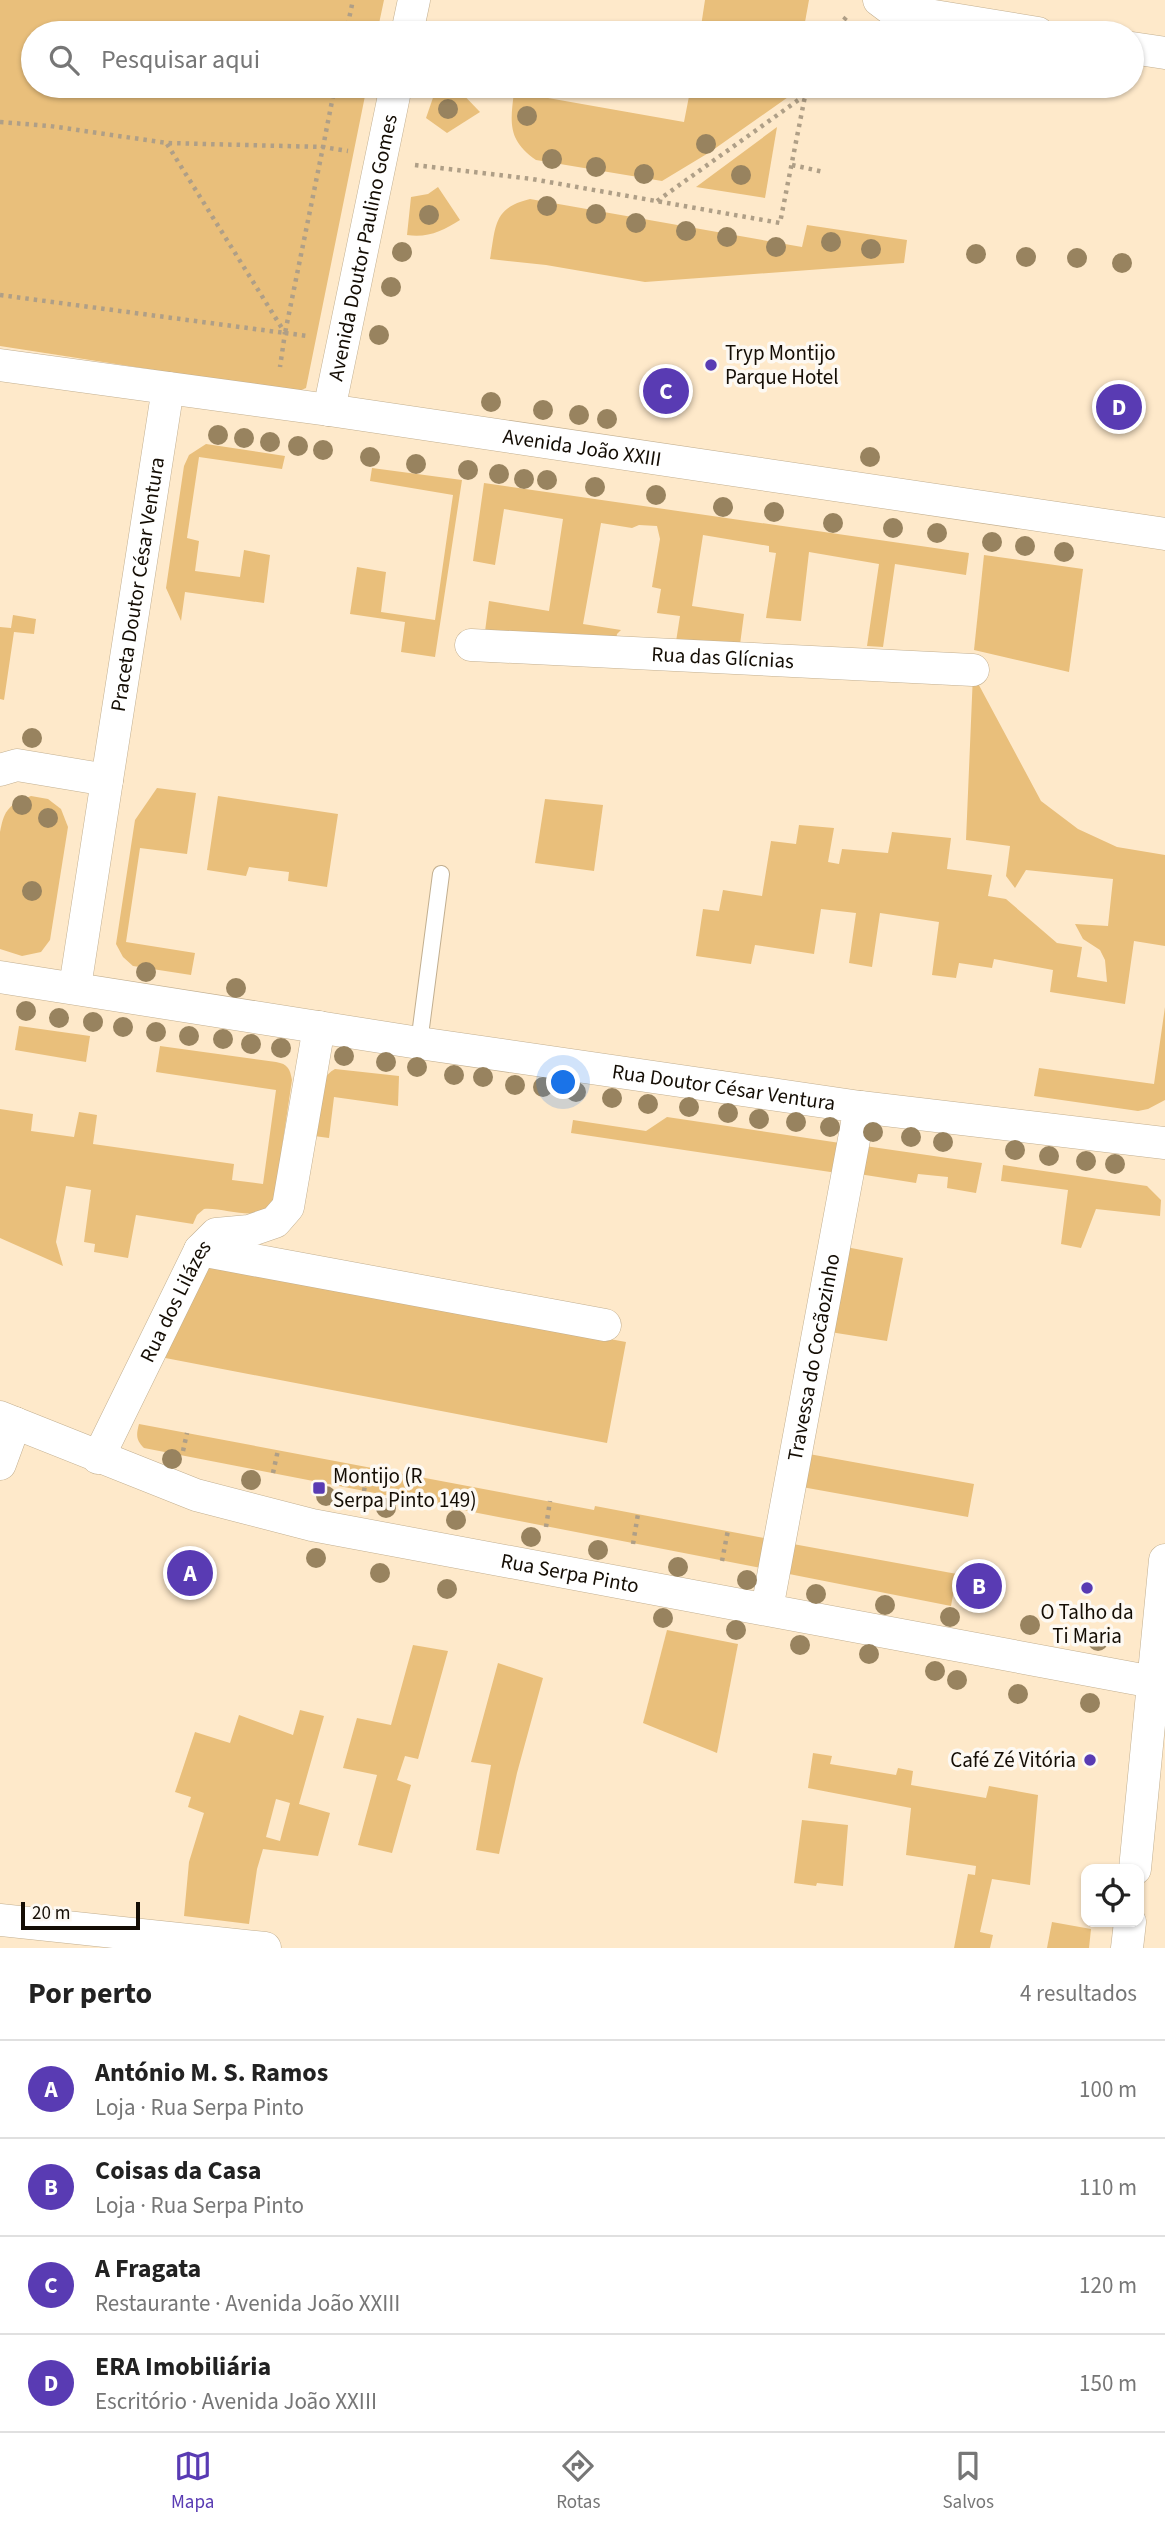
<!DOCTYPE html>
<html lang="pt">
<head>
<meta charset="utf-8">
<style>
  :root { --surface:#fff; --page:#f6f6f6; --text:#222; --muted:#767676; --line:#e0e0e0; --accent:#593bb3 }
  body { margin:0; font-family:"Source Sans 3",sans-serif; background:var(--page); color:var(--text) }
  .controls { position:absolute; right:21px; bottom:21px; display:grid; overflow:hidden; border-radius:14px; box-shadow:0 2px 5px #0004 }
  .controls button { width:63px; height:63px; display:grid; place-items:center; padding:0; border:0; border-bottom:2px solid var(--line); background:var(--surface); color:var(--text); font:35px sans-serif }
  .scale { position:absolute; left:21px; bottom:18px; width:119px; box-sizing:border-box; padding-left:7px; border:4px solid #140d04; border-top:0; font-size:19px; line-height:24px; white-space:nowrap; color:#140d04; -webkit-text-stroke:5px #fdf9f3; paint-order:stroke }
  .you { position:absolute; left:564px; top:1083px; width:24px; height:24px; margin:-18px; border:5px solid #fff; border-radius:50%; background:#1a73e8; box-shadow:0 0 0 10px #1a73e833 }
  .badge { display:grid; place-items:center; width:46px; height:46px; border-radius:50%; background:var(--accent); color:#fff; font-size:23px; font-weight:700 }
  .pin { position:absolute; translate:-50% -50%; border:4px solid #fff; box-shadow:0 2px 7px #0006 }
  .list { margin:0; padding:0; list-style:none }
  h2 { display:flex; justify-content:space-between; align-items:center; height:91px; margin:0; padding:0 28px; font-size:30px }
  h2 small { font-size:23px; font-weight:400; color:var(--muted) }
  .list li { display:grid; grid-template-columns:46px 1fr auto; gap:21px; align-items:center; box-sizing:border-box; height:98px; padding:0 28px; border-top:2px solid var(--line) }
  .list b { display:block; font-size:26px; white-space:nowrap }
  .list p { margin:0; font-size:23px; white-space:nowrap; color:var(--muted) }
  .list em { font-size:23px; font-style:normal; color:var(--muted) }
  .icon { flex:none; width:38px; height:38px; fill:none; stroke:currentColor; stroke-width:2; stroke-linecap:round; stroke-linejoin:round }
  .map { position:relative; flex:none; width:1165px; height:1948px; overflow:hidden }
  .search { position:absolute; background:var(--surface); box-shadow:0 2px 5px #0004; left:21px; right:21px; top:21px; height:77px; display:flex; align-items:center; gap:18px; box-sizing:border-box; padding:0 24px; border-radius:38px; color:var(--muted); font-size:26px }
  .sheet { height:483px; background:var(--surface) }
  nav { display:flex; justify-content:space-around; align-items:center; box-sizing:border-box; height:98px; border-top:2px solid var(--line); background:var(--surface); font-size:19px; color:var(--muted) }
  nav a { display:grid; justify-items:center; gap:4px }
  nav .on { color:var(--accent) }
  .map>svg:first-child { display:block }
  .green { fill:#e9bf7b; fill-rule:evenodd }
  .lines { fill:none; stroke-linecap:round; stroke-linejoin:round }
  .lane-casing { stroke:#c2af90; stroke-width:18 }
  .street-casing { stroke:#c2af90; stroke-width:33 }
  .path { stroke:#af9f87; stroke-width:4.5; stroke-dasharray:3.5 5; stroke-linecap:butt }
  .lane { stroke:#fff; stroke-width:16 }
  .street { stroke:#fff; stroke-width:32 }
  .tree { fill:#98835f }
  .poi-dot { fill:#593bb3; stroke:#fdf9f3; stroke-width:2.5 }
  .labels { text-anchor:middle; stroke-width:7; stroke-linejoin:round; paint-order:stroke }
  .street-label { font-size:21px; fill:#140d04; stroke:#fdf9f3 }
  .poi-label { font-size:21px; fill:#140d04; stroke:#fdf9f3; text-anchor:start }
</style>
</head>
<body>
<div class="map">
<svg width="1165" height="1948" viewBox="0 0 1165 1948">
  <rect width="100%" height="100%" fill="#fee9ca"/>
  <!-- green -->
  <g class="green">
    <path d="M0 0H384L377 33H33V86H367L306 388 297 392 0 346Z"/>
    <path d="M705 0H809L803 33H700Z"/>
    <path d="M437 86H455L480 112 447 133 426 118Z"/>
    <path d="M691 86H793L791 95 710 152 662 181 536 160C508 140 510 124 514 92L684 122Z"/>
    <path d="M777 127 765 198 696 187Z"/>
    <path d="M438 187 460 220C443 231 428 238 407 235L411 197 428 194Z"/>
    <path d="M530 199 802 247 807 225 907 240 904 263 645 282 546 265 490 259C496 226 493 208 530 199Z"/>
    <path d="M206 444 285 456 282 469 199 457 187 538 199 541 195 571 240 577 244 550 270 555 264 603 185 592 181 621 166 588 184 466 189 455Z"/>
    <path d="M372 468 462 480 435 657 401 652 405 622 350 614 357 567 386 572 381 612 435 620 453 495 370 481Z"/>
    <path d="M484 483 969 553 966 575 895 564 883 647 867 646 879 564 809 552 801 621 766 618 776 553 769 552V546L703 535 692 606 744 614 739 652 675 648 680 616 657 613 661 589 652 587 660 539 657 526 639 525 632 528 601 523 583 624 621 630 617 634 615 646 484 639 489 601 549 611 563 519 504 509 495 565 473 561Z"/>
    <path d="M984 555 1083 569 1069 672 974 650Z"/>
    <path d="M13 615 36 619 34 634 14 632 4 700 0 699V627L11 628Z"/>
    <path d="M973 674 1041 801 1078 829 1117 847 1165 855V946L1134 941 1125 1004 1050 992 1053 970 994 959 992 968 959 963 956 978 932 975 939 922 880 913 872 967 849 963 856 913 821 909 814 954 755 945 751 964 696 956 703 909 719 911 723 890 762 896 771 841 796 844 799 825 834 828 828 862 839 864 842 849 888 853 892 832 951 838 947 869 992 875 988 896 1006 899 1057 943 1082 947 1077 977 1107 982 1105 960 1100 950 1083 939 1075 924 1108 926 1113 879 1026 870 1015 888 1006 876 1010 846 966 840Z"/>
    <path d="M157 788 196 793 187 854 140 848 126 942 195 953 191 975 133 966 123 957 116 944 135 820Z"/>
    <path d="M31 796 48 799 61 809 68 827 50 940 41 952 22 956 0 949V832C4 809 10 804 31 796Z"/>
    <path d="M218 796 338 814 327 887 288 881 289 872 249 867 246 876 207 870Z"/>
    <path d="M545 799 603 805 594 871 535 863Z"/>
    <path d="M1165 1007V1100L1148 1109 1138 1111 1034 1096 1039 1068 1154 1084Z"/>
    <path d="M19 1026 90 1036 86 1062 15 1050Z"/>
    <path d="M160 1046 276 1062C288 1064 290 1069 292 1080L274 1201C262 1225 226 1207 204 1209L197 1215 193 1224 136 1215 128 1258 94 1252 95 1244 84 1242 91 1190 66 1186 56 1242 63 1266 0 1238V1109L33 1114 31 1131 74 1137 79 1112 97 1115 93 1144 234 1164 232 1180 263 1184 276 1090 156 1072Z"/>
    <path d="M335 1069 399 1076 398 1106 334 1097 329 1138 314 1136C317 1114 314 1080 335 1069Z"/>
    <path d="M667 1117 840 1143 837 1173 571 1133 573 1120 646 1131Z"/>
    <path d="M865 1146 982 1163 976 1193 947 1188 948 1177 918 1174 916 1183 859 1174Z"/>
    <path d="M1003 1165 1147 1186 1161 1200 1160 1216 1096 1209 1081 1248 1061 1244 1068 1190 1001 1181Z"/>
    <path d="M846 1247 903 1258 887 1341 830 1332Z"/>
    <path d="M204 1263 626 1342 607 1443 155 1356Z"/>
    <path d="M139 1424 594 1510 595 1506 769 1539 761 1568 144 1448C136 1440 136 1435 139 1424Z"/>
    <path d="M809 1454 974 1484 968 1517 802 1487Z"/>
    <path d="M793 1544 957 1574 951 1606 789 1574Z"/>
    <path d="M667 1630 738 1644 717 1753 643 1723Z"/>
    <path d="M413 1645 448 1651 418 1759 405 1756 397 1780 411 1785 392 1853 358 1845 377 1775 343 1768 357 1718 391 1725Z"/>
    <path d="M498 1663 543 1678 517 1773 499 1854 476 1850 491 1765 471 1762Z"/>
    <path d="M300 1710 324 1716 299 1804 330 1813 318 1856 263 1849 257 1869 249 1924 184 1916 189 1862 204 1813 188 1807 191 1797 175 1792 195 1732 230 1743 239 1715 293 1735ZM276 1799 290 1803 280 1841 266 1837Z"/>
    <path d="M813 1753 832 1756 830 1764 896 1775 898 1768 913 1771 911 1785 986 1798 989 1786 1038 1795 1030 1885 992 1879 980 1932 993 1935 990 1948H954L968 1874 975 1875 976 1866 906 1855 911 1808 808 1788Z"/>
    <path d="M802 1820 848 1825 843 1886 817 1883 816 1886 794 1883Z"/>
    <path d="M1052 1922 1091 1929 1089 1948H1047Z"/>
  </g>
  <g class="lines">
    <!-- lane casing -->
    <g class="lane-casing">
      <path id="lane" d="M419 1043 441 874"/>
    </g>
    <!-- street casing -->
    <g class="street-casing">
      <g id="street">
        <path d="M879 0 891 9 1038 33"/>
        <path d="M407 33 414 0"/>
        <path d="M1132 48 1165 53"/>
        <path id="s1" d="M0 365 329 410 1165 534"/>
        <path id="s2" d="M329 410 396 86"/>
        <path id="s3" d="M471 645 973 670"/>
        <path d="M0 770 17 765 107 780 75 987"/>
        <path id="s4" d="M107 780 168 388"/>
        <path id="s5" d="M0 977 419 1043 860 1107 1165 1143"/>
        <path d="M200 1250 605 1325"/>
        <path id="s6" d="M0 1417 196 1495 312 1525 1153 1682"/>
        <path id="s7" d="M98 1458 200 1250 216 1234 249 1231 275 1222 288 1207 319 1027"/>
        <path d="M0 1464 15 1423"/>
        <path id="s8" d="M767 1609 860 1107"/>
        <path d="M1135 1869 1165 1560"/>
        <path d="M0 1920 265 1948"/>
        <path d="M1127 1948 1130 1922"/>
      </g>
    </g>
    <!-- path -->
    <g class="path">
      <path d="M346 33 353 0"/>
      <path d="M833 33 848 15"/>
      <path d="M0 122 50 126 167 143 323 147 335 86"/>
      <path d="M167 144 285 333 280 367"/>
      <path d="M415 165 532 179 780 223 807 86"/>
      <path d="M792 165 824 172"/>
      <path d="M657 201 804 96"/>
      <path d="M0 295 285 333 323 147 348 151"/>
      <path d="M285 333 308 336"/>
      <path d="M183 1451 187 1433"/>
      <path d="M273 1473 278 1450"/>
      <path d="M364 1491 368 1467"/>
      <path d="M455 1509 459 1484"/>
      <path d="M546 1527 550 1501"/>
      <path d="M633 1544 638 1514"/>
      <path d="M722 1561 728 1530"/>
    </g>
    <!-- lane -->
    <use href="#lane" class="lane"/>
    <!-- street -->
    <use href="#street" class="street"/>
  </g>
  <!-- trees -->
  <g class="tree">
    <circle cx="448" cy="109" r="10"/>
    <circle cx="527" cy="116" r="10"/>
    <circle cx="706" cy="144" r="10"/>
    <circle cx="552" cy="159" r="10"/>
    <circle cx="596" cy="167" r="10"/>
    <circle cx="644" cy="174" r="10"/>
    <circle cx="741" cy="175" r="10"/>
    <circle cx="547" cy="206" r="10"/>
    <circle cx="596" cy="214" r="10"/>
    <circle cx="429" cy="215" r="10"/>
    <circle cx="636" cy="223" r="10"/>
    <circle cx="686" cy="231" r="10"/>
    <circle cx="727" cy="237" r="10"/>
    <circle cx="831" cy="242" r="10"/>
    <circle cx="776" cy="247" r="10"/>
    <circle cx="871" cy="249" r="10"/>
    <circle cx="402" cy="252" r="10"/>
    <circle cx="976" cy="254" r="10"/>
    <circle cx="1026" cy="257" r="10"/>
    <circle cx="1077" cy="258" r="10"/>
    <circle cx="1122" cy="263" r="10"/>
    <circle cx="391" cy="287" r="10"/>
    <circle cx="379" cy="335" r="10"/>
    <circle cx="491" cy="402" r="10"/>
    <circle cx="543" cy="410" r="10"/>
    <circle cx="579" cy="415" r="10"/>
    <circle cx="607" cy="419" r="10"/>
    <circle cx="218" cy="435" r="10"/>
    <circle cx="244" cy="438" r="10"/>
    <circle cx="270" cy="442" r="10"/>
    <circle cx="298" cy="446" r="10"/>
    <circle cx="323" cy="450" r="10"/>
    <circle cx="370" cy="457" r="10"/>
    <circle cx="870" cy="457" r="10"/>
    <circle cx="416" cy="464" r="10"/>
    <circle cx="468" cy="470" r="10"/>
    <circle cx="499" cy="474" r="10"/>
    <circle cx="524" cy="479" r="10"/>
    <circle cx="547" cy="480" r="10"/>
    <circle cx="595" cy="487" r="10"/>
    <circle cx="656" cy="495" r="10"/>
    <circle cx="723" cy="507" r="10"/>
    <circle cx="774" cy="512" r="10"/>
    <circle cx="833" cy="523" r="10"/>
    <circle cx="893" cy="528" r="10"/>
    <circle cx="937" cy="533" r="10"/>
    <circle cx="992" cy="542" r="10"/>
    <circle cx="1025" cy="546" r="10"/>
    <circle cx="1064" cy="552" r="10"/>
    <circle cx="32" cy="738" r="10"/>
    <circle cx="22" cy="805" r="10"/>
    <circle cx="48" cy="818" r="10"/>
    <circle cx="32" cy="891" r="10"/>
    <circle cx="146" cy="972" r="10"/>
    <circle cx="236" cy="988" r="10"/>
    <circle cx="26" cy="1011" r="10"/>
    <circle cx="59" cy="1018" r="10"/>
    <circle cx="93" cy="1022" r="10"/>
    <circle cx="123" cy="1027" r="10"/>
    <circle cx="156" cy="1032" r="10"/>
    <circle cx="189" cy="1036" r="10"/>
    <circle cx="223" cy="1039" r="10"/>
    <circle cx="251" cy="1044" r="10"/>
    <circle cx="281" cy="1048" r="10"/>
    <circle cx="344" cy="1056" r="10"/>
    <circle cx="386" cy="1062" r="10"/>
    <circle cx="417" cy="1067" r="10"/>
    <circle cx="454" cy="1075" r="10"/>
    <circle cx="483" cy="1077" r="10"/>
    <circle cx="515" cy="1085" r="10"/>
    <circle cx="543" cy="1087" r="10"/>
    <circle cx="576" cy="1092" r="10"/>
    <circle cx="612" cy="1098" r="10"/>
    <circle cx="648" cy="1104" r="10"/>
    <circle cx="689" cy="1107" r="10"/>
    <circle cx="728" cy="1113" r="10"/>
    <circle cx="759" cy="1119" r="10"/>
    <circle cx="796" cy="1122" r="10"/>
    <circle cx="830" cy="1127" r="10"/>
    <circle cx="873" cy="1132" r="10"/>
    <circle cx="911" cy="1137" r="10"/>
    <circle cx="943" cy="1142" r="10"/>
    <circle cx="1015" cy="1150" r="10"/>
    <circle cx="1049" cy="1156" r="10"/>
    <circle cx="1086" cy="1161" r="10"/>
    <circle cx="1115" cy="1164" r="10"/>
    <circle cx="172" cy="1459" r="10"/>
    <circle cx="251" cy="1480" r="10"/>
    <circle cx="326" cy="1496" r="10"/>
    <circle cx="386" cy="1508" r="10"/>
    <circle cx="456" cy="1520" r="10"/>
    <circle cx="531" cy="1537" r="10"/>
    <circle cx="598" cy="1550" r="10"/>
    <circle cx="316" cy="1558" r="10"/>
    <circle cx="678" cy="1567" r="10"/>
    <circle cx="380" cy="1573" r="10"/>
    <circle cx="747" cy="1580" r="10"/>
    <circle cx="447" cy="1589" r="10"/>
    <circle cx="816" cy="1594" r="10"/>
    <circle cx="885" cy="1605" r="10"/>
    <circle cx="950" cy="1617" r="10"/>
    <circle cx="663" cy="1618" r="10"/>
    <circle cx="1030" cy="1625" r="10"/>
    <circle cx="736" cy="1630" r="10"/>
    <circle cx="1098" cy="1641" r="10"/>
    <circle cx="800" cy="1645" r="10"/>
    <circle cx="869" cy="1654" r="10"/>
    <circle cx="935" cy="1671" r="10"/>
    <circle cx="957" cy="1680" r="10"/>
    <circle cx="1018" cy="1694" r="10"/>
    <circle cx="1090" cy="1703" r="10"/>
  </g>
  <!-- markers -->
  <g class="poi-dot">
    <circle cx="711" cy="365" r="7"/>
    <rect x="312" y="1481" width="14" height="14" rx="3.5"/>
    <circle cx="1087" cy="1588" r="7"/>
    <circle cx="1090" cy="1760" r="7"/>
  </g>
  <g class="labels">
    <!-- street labels -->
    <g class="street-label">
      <text dy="7" stroke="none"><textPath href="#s2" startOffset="166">Avenida Doutor Paulino Gomes</textPath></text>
      <text dy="7" stroke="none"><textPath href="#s1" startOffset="588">Avenida João XXIII</textPath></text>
      <text dy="7" stroke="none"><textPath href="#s4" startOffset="198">Praceta Doutor César Ventura</textPath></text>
      <text dy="7" stroke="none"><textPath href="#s3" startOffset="252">Rua das Glícnias</textPath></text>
      <text dy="7" stroke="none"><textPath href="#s5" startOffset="732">Rua Doutor César Ventura</textPath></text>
      <text dy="7" stroke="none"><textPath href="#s7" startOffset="175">Rua dos Lilázes</textPath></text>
      <text dy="7" stroke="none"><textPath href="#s8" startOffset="256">Travessa do Cocãozinho</textPath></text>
      <text dy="7" stroke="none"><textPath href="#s6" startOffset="593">Rua Serpa Pinto</textPath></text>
    </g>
    <!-- poi labels -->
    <g class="poi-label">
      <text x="725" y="360">Tryp Montijo<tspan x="725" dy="24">Parque Hotel</tspan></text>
      <text x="333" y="1483">Montijo (R<tspan x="333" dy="24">Serpa Pinto 149)</tspan></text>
      <text x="1087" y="1619" text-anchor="middle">O Talho da<tspan x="1087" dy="24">Ti Maria</tspan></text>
      <text x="1076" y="1767" text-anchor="end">Café Zé Vitória</text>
    </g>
  </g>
</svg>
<div class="controls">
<button><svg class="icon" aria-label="locate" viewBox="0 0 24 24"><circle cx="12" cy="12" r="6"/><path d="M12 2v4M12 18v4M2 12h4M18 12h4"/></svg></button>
</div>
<div class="scale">20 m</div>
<div class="you"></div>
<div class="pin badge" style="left:190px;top:1573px">A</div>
<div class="pin badge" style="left:979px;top:1586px">B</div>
<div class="pin badge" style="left:666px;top:391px">C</div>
<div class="pin badge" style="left:1119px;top:407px">D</div>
<div class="search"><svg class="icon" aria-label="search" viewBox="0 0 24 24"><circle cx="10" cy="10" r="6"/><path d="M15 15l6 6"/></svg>Pesquisar aqui</div>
</div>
<section class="sheet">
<h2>Por perto<small>4 resultados</small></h2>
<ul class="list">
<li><span class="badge">A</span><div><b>António M. S. Ramos</b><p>Loja · Rua Serpa Pinto</p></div><em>100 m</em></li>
<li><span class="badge">B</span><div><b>Coisas da Casa</b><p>Loja · Rua Serpa Pinto</p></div><em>110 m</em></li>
<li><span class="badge">C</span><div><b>A Fragata</b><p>Restaurante · Avenida João XXIII</p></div><em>120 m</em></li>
<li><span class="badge">D</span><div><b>ERA Imobiliária</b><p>Escritório · Avenida João XXIII</p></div><em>150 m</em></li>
</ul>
</section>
<nav>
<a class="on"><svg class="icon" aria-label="map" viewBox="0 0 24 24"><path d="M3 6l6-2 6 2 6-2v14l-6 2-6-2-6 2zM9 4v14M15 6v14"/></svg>Mapa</a>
<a><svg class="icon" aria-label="directions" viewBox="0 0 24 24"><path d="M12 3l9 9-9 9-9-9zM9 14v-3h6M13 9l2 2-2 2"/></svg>Rotas</a>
<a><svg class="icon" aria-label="saved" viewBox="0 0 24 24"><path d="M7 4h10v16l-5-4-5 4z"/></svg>Salvos</a>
</nav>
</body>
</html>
